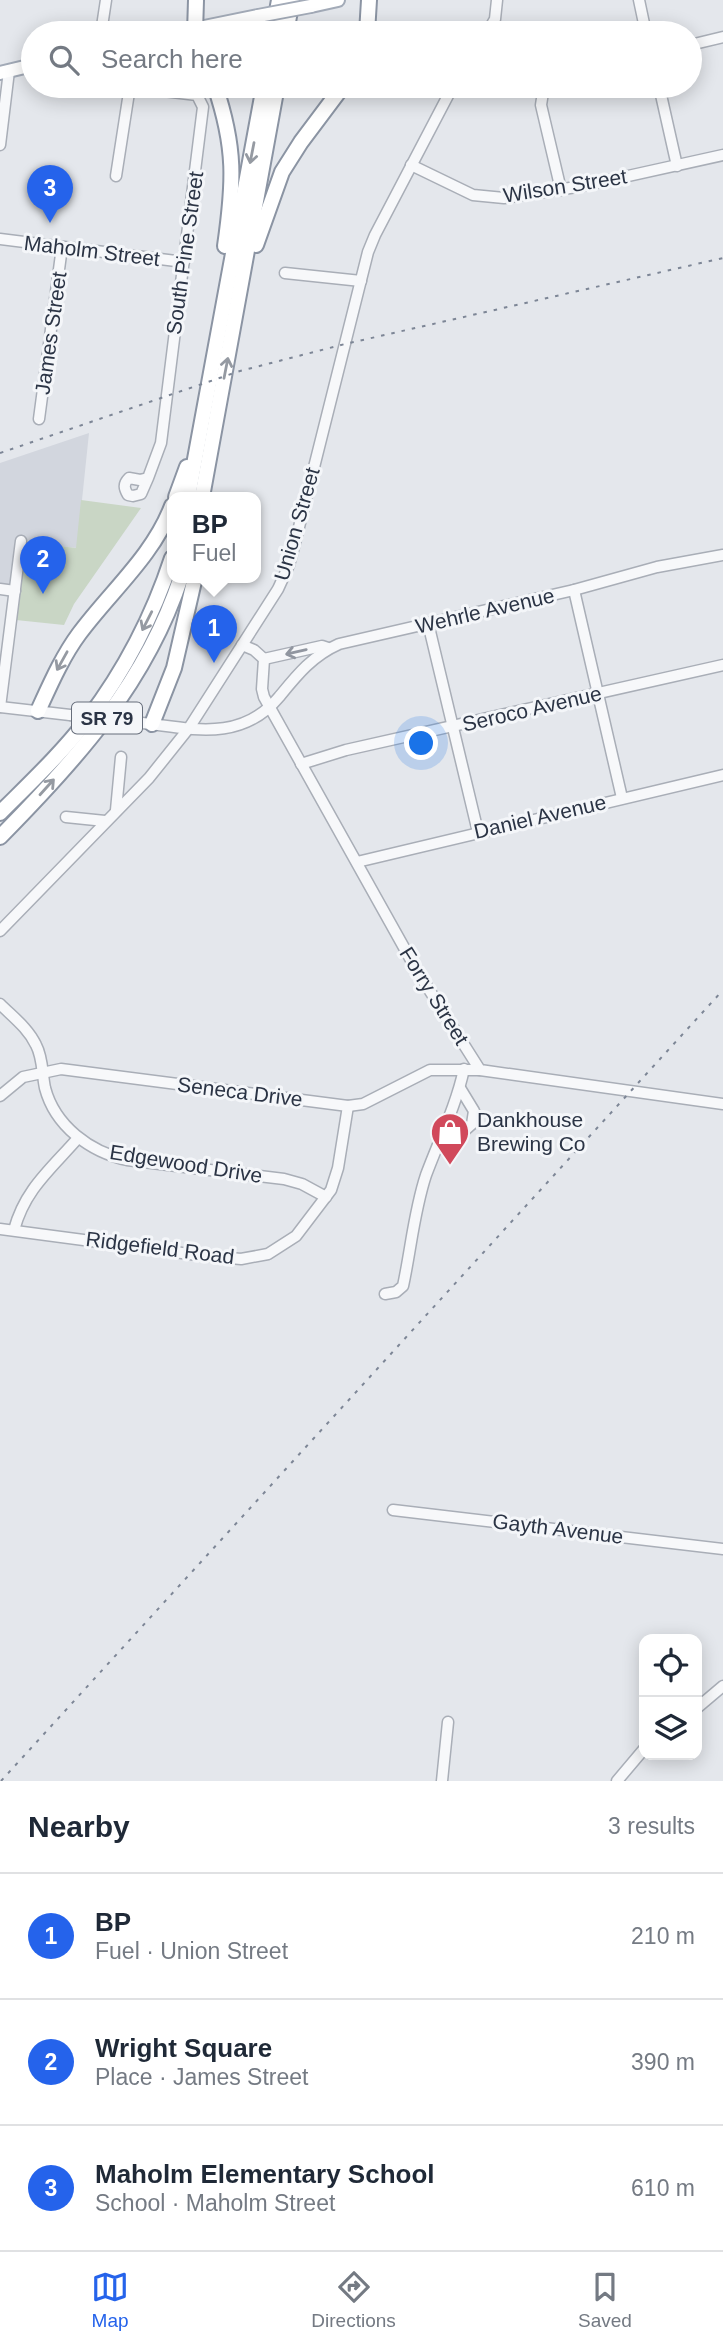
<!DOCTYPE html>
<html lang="en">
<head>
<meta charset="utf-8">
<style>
  :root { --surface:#fff; --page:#f6f6f7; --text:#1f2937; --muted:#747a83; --line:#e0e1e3; --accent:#2563eb }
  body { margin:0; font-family:Arial,sans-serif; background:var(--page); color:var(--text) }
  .controls { position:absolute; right:21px; bottom:21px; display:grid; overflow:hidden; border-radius:14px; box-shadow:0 4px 18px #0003 }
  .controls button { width:63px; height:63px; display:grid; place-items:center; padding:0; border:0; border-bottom:2px solid var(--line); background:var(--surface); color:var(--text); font:35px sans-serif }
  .you { position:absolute; left:422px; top:744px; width:24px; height:24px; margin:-18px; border:5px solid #fff; border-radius:50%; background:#1a73e8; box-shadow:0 0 0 10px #1a73e833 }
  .badge { display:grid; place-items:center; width:46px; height:46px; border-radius:50%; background:var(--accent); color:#fff; font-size:23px; font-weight:700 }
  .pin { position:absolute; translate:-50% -58px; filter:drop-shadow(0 2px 4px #0008) }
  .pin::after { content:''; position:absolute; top:37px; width:24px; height:21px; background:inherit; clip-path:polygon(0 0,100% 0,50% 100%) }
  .popup { position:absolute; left:167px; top:492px; width:94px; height:91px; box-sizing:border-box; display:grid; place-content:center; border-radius:14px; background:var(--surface); filter:drop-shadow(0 2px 5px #0005); font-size:23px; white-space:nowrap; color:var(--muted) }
  .popup b { font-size:26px; color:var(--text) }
  .popup::after { content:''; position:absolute; left:50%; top:100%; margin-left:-14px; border:14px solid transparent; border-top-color:var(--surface) }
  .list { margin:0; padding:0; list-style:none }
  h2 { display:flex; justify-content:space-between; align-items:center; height:91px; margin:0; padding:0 28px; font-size:30px }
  h2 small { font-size:23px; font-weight:400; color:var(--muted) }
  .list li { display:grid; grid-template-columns:46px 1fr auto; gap:21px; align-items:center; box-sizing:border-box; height:126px; padding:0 28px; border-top:2px solid var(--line) }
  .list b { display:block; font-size:26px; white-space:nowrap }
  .list p { margin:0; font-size:23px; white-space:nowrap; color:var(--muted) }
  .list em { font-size:23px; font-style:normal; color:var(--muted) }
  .icon { flex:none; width:38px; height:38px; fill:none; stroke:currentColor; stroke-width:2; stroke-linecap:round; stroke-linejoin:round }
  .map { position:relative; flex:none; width:723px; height:1781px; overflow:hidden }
  .search { position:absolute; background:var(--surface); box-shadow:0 4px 18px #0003; left:21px; right:21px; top:21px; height:77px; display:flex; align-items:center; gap:18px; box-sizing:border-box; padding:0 24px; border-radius:38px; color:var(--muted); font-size:26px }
  .sheet { height:469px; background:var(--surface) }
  nav { display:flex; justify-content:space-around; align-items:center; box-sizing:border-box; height:98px; border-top:2px solid var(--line); background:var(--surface); font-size:19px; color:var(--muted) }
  nav a { display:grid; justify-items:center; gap:4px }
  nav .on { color:var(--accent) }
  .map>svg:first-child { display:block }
  .built { fill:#d2d6de }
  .green { fill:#c9d6c5 }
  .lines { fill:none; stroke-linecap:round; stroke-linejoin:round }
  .minor-casing { stroke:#a9aeb7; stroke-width:13 }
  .major-casing { stroke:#a3abb8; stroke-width:16 }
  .highway-casing { stroke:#8b94a3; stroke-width:18 }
  .minor { stroke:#f7f8fa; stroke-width:10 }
  .major { stroke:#fff; stroke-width:12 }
  .highway { stroke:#fff; stroke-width:14 }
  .rail { stroke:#7d8696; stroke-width:2; stroke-dasharray:3.5 7; stroke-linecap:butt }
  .minor-bridge-casing { stroke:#a9aeb7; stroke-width:13; stroke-linecap:butt }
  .major-bridge-casing { stroke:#a3abb8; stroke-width:16; stroke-linecap:butt }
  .minor-bridge { stroke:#f7f8fa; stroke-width:10 }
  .major-bridge { stroke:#fff; stroke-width:12 }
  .oneway { stroke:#959aa2 }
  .oneway2 { stroke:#9196a0 }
  .labels { text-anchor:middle; stroke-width:6; stroke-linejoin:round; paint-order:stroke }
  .shield { fill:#f4f6f9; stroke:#676e7b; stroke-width:2 }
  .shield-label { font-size:19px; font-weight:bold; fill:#2b3445 }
  .street-label { font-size:21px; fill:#2b3445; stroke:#f4f6f9 }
  .poi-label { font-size:21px; fill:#2b3445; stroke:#f4f6f9; text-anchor:start }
</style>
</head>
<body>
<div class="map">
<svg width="723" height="1781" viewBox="0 0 723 1781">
  <rect width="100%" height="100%" fill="#e4e7ec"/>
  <!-- built -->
  <path class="built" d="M89 433 77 548 21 542 15 591 0 589V463Z"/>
  <!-- green -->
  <path class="green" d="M81 500 141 508 74 604 64 625 16 620 26 542 76 548Z"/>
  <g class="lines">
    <!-- minor casing -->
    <g class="minor-casing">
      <g id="minor">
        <path d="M639 0 646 33"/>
        <path d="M101 33 106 0"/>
        <path d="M487 33 495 19 497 0"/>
        <path d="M690 45 723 37"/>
        <path d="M544 86 541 105 561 190"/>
        <path d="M659 86 677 166"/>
        <path d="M130 87 197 95 203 107 161 443 148 478 140 480 129 478C123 484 124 488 128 495L133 496 141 494 148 478"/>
        <path d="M0 145 9 71"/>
        <path d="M411 165 473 195 504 198 583 186 723 155"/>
        <path d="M116 176 130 86"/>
        <path d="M0 239 184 262"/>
        <path d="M285 273 361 281"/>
        <path d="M39 419 62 247"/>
        <path d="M0 589 15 591"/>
        <path d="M574 590 622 798"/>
        <path d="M428 623 478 832"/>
        <path d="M242 645 254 650 264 659 262 689 264 697 416 969 480 1070 723 1104"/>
        <path d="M264 659 322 646 328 648"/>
        <path d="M0 707 21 541"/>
        <path d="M0 707 70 715"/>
        <path d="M133 722C187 727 239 745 279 697 297 675 312 656 339 644L574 590 657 567 723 555"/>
        <path d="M301 764 346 750 723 665"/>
        <path d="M116 810 121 757"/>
        <path d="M66 817 105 821"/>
        <path d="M357 862 723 775"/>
        <path d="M0 931 149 778 189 728 278 589 289 565 295 543 368 252 375 235 453 86"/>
        <path d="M0 1004C13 1017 28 1028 36 1045 43 1058 42 1074 45 1088 55 1126 90 1152 127 1160L284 1179 302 1184 326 1197"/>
        <path d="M0 1096 23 1077 61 1069 348 1106 363 1104 430 1070H480"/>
        <path d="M445 1131H464L472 1124 474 1111 460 1088"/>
        <path d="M0 1229 197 1255 241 1259 268 1254 296 1236 331 1190 338 1168 348 1106"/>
        <path d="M14 1230C25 1189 51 1169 78 1138"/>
        <path d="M385 1294 396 1292 403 1286C411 1249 414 1211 426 1175 439 1140 456 1106 464 1069"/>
        <path d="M393 1510 723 1549"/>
        <path d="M697 1708 723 1686"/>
        <path d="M442 1781 448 1722"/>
        <path d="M617 1781 644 1749"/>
      </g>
    </g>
    <!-- major casing -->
    <g class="major-casing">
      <g id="major">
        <path d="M311 6 338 0"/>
        <path d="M175 33 258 16"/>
        <path d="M0 73 33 65"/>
      </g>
    </g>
    <!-- highway casing -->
    <g class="highway-casing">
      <g id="highway">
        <path d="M195 33 196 0"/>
        <path d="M273 33 279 0"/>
        <path d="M286 33 292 0"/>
        <path d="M367 33 369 0"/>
        <path d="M215 86C236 148 234 183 225 246"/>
        <path d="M256 245 282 172 301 142 343 86"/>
        <path d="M176 497 187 467"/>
        <path d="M188 497 264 86"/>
        <path d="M202 497 277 86"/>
        <path d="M38 711C50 685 62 657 79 634 110 592 153 556 172 506"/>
        <path d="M152 724 174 668 195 577"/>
        <path d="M0 813C30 783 62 753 88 719 125 670 153 616 172 558"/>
        <path d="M0 837C77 759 146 683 181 577"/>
      </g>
    </g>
    <!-- minor -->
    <use href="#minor" class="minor"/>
    <!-- major -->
    <use href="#major" class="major"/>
    <!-- highway -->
    <use href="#highway" class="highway"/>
    <!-- rail -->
    <g class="rail">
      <path d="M0 453 240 371 345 344 723 258"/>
      <path d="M1 1781 723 990"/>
    </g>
    <!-- minor-bridge casing -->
    <g class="minor-bridge-casing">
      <path id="minor-bridge" d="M70 715 133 722"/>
    </g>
    <!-- major-bridge casing -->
    <g class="major-bridge-casing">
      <path id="major-bridge" d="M258 16 311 6"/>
    </g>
    <!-- minor-bridge -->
    <use href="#minor-bridge" class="minor-bridge"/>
    <!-- major-bridge -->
    <use href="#major-bridge" class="major-bridge"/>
  </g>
  <!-- one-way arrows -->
  <defs><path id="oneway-shaft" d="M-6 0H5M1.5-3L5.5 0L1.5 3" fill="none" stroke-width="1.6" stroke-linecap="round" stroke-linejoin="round" transform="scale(1.75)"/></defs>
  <g class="oneway">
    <use href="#oneway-shaft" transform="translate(252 153) rotate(101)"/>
    <use href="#oneway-shaft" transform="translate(226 368) rotate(-79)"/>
    <use href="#oneway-shaft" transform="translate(147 621) rotate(117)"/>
    <use href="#oneway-shaft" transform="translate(62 661) rotate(119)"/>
    <use href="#oneway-shaft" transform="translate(47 787) rotate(-48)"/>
  </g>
  <use class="oneway2" href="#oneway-shaft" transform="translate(296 652) rotate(167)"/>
  <!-- icons -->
  <defs>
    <g id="shop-pin" transform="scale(2.0125)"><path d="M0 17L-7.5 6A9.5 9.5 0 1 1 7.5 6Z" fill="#d1495b" stroke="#f4f6f9"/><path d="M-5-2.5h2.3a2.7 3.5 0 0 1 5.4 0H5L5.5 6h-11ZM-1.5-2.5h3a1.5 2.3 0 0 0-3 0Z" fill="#fff"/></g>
  </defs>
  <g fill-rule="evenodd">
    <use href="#shop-pin" x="450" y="1132"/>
  </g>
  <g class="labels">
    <!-- shield labels -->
    <rect class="shield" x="72" y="702.5" width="70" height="31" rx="5"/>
    <g class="shield-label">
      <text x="107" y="725">SR 79</text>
    </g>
    <!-- street labels -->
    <g class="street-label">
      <text transform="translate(565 186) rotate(-9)" y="7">Wilson Street</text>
      <text transform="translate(92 251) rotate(7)" y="7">Maholm Street</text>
      <text transform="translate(185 253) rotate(-82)" y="7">South Pine Street</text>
      <text transform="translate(51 333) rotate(-82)" y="7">James Street</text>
      <text transform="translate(297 524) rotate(-74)" y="7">Union Street</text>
      <text transform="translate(485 611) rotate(-13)" y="7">Wehrle Avenue</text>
      <text transform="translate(532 709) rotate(-13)" y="7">Seroco Avenue</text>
      <text transform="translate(540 817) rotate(-13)" y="7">Daniel Avenue</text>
      <text transform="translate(434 996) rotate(58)" y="7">Forry Street</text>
      <text transform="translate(240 1092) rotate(7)" y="7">Seneca Drive</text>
      <text transform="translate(186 1164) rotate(9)" y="7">Edgewood Drive</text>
      <text transform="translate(160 1248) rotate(7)" y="7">Ridgefield Road</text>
      <text transform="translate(558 1529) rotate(7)" y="7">Gayth Avenue</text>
    </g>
    <!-- poi labels -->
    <g class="poi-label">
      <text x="477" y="1127">Dankhouse<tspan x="477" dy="24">Brewing Co</tspan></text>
    </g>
  </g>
</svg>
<div class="controls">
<button><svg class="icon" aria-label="locate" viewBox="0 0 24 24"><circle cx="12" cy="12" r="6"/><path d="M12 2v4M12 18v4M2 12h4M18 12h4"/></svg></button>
<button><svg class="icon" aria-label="layers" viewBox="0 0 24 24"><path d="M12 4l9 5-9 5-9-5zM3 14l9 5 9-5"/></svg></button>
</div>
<div class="you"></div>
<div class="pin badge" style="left:214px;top:663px">1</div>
<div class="popup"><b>BP</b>Fuel</div>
<div class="pin badge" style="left:43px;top:594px">2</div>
<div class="pin badge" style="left:50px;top:223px">3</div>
<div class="search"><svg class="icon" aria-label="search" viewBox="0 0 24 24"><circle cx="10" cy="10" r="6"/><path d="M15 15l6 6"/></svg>Search here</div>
</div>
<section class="sheet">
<h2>Nearby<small>3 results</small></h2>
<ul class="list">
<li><span class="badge">1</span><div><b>BP</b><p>Fuel · Union Street</p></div><em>210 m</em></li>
<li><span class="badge">2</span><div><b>Wright Square</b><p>Place · James Street</p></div><em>390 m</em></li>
<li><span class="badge">3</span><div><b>Maholm Elementary School</b><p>School · Maholm Street</p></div><em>610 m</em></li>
</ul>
</section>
<nav>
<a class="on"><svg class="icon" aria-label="map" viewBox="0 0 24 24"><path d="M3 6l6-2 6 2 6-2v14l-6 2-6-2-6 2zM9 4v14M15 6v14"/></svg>Map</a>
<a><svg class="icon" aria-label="directions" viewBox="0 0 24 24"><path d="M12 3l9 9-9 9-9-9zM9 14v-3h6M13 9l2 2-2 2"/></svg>Directions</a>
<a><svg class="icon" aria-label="saved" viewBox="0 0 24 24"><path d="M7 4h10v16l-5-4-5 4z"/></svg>Saved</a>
</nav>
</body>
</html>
